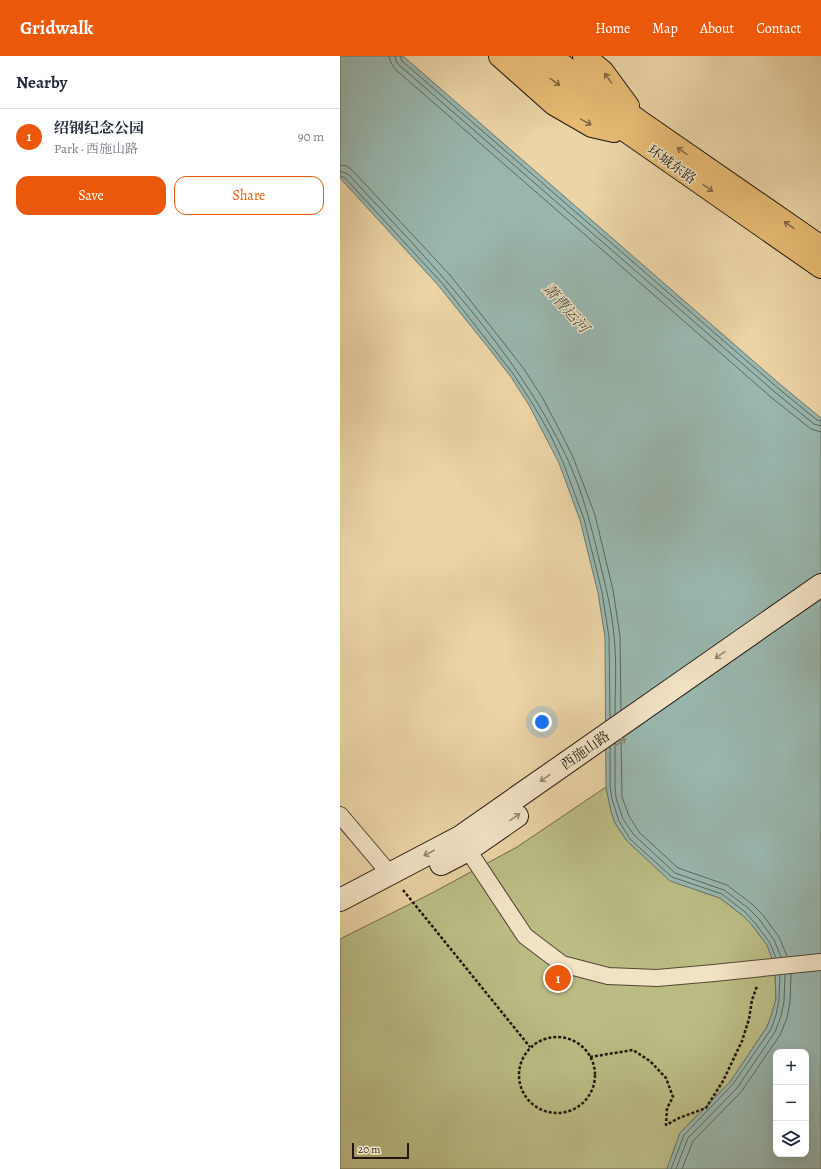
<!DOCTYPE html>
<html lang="en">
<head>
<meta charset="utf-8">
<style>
  :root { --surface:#fff; --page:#f2f2f3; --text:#1f2937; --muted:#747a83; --line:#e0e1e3; --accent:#ea580c }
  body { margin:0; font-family:Alegreya,"Noto Serif SC",serif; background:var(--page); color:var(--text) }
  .controls { position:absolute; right:12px; bottom:12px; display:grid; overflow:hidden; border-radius:8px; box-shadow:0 4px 16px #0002 }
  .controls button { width:36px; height:36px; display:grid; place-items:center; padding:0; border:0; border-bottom:1px solid var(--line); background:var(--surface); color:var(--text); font:20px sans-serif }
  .scale { position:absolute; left:12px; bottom:10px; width:57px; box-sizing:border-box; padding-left:4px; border:2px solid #201510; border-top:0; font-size:11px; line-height:14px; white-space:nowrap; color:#201510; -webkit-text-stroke:3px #f2e3c5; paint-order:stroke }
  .you { position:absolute; left:202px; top:666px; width:14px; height:14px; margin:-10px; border:3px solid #fff; border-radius:50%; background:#1a73e8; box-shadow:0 0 0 6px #1a73e833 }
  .badge { display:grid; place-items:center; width:26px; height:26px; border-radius:50%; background:var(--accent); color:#fff; font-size:13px; font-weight:700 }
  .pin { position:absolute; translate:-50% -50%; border:2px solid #fff; box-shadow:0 1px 4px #0006 }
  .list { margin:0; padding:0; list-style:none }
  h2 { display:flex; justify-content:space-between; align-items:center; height:52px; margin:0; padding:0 16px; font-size:17px }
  h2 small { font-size:13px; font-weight:400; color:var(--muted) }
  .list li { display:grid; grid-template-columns:26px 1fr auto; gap:12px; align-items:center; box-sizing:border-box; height:56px; padding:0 16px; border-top:1px solid var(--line) }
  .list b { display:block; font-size:15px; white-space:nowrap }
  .list p { margin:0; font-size:13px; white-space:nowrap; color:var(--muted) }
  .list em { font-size:13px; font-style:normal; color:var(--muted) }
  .actions { display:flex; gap:8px; padding:12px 16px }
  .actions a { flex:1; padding:9px 0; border:1px solid var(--accent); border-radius:12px; text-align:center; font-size:14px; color:var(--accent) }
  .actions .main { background:var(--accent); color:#fff }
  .icon { flex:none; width:22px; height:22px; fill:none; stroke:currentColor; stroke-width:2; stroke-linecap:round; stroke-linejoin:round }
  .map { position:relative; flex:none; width:481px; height:1113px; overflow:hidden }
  header { display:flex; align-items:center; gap:24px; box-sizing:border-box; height:56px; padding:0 20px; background:var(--accent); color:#fff }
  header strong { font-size:19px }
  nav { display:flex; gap:22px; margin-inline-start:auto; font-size:14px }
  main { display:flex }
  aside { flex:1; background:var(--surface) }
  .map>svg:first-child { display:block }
  .green { fill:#babc84; stroke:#6d684a }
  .water { fill:#99b7ae; stroke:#69766f; fill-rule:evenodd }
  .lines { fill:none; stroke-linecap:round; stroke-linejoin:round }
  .shore { stroke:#5c665f; stroke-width:1 }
  .street-casing { stroke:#534536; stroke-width:18 }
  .secondary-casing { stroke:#201510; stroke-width:24 }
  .primary-casing { stroke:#201510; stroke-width:24 }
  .path { stroke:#201510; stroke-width:2.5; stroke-dasharray:3 2; stroke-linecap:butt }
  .street { stroke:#f2e3c5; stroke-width:16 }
  .secondary { stroke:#f2e3c5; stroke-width:22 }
  .primary { stroke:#e6ba73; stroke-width:22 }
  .oneway { stroke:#836842 }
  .oneway2 { stroke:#948674 }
  .labels { text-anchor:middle; stroke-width:3; stroke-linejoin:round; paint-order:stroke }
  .street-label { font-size:14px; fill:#201510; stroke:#f2e3c5 }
  .water-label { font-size:15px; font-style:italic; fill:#4a4e47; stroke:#f2e3c5 }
</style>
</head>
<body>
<header>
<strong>Gridwalk</strong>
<nav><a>Home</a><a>Map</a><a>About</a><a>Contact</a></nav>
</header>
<main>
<aside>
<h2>Nearby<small></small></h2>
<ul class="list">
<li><span class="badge">1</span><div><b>绍钢纪念公园</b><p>Park · 西施山路</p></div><em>90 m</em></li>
</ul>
<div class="actions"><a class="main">Save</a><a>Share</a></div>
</aside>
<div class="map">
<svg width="481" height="1113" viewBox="0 0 481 1113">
  <rect width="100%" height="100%" fill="#ebd4a6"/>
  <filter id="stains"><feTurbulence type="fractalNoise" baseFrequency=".005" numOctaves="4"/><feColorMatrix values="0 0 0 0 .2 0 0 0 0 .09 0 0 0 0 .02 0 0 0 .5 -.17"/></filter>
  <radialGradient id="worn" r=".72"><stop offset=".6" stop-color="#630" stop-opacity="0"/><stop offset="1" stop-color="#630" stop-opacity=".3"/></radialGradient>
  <!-- green -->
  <path class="green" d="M266 731 271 755 275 767 287 785 331 825 380 842 402 859 412 869 427 889 432 902 435 915 436 943 432 958 427 971 390 1026 340 1077 327 1113H0V883L92 837 177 791Z"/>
  <!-- water -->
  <path class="water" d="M0 0H63L442 330 481 362V1113H327L340 1077 390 1026 427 971 432 957 436 943 435 915 432 902 427 889 412 869 402 859 380 842 330 825 287 785 275 767 271 755 266 731 265 581 258 537 240 464 219 407 189 349 171 321 151 295 98 229 0 122ZM436 996H466V1098H436Z"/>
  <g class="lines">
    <!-- shore -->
    <g class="shore">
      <path d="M49 0 51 7 55 13 432 342 471 373 481 376"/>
      <path d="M55 0 56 5 59 9 436 337 474 368 481 370"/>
      <path d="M60 0 62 5 439 333 477 364 481 365"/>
      <path d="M0 109 7 110 12 114 110 219 163 286 184 313 202 341 218 371 233 401 255 459 273 534 280 580 281 654"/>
      <path d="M0 115 8 118C89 205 176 293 227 402 242 434 251 469 259 503 265 528 272 554 274 580 277 606 275 632 275 658"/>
      <path d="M0 120 5 122 102 227 174 319 192 347 209 376 223 406 244 463 262 536 269 581 270 662"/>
      <path d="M281 683 282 741 289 760 299 776 338 812 387 829 412 848 423 859 439 881 447 900"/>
      <path d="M275 687V730L276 742 283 763 294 779 335 817 384 834 408 852 419 863 434 884 441 901"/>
      <path d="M270 691V731L272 743 279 765 290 783 332 821 382 838 405 856 415 867 430 887 436 902"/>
      <path d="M331 1113 344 1079 393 1028 431 973 436 959 439 944 440 919"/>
      <path d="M336 1113 348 1082 397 1032 435 976 441 960 444 945 445 919"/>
      <path d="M342 1113 353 1085 401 1036 440 979 447 962 450 946 451 918"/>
    </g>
    <!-- street casing -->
    <g class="street-casing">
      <g id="street">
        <path d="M0 759 50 818"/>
        <path d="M122 785 185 880 222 908 268 920 317 922 374 917 481 906"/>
      </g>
    </g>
    <!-- secondary casing -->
    <g class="secondary-casing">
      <g id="secondary">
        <path d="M101 808 128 794 177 760"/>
        <path d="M0 844 120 781 481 529"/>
      </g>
    </g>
    <!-- primary casing -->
    <g class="primary-casing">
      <g id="primary">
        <path d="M160 0 214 48 252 70 274 75"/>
        <path d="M186 0 213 24 481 211"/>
        <path d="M213 0 222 9 299 65 481 191"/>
        <path d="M244 0 263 16 288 50"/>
      </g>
    </g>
    <!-- path -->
    <g class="path">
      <path d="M63 834 190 991"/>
      <circle cx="217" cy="1019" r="38"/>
      <path d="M250 1001 293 994 310 1005 326 1022 333 1041 327 1052 326 1069 339 1062 366 1052 383 1025 402 985 409 963 412 944 417 930"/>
    </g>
    <!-- street -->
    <use href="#street" class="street"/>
    <!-- secondary -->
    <use href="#secondary" class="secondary"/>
    <!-- primary -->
    <use href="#primary" class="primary"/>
  </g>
  <!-- one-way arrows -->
  <defs><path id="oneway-shaft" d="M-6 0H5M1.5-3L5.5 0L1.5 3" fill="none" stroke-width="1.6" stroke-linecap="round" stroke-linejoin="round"/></defs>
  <g class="oneway">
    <use href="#oneway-shaft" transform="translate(268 22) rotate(-126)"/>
    <use href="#oneway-shaft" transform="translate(215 26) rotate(37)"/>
    <use href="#oneway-shaft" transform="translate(246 66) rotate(29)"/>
    <use href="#oneway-shaft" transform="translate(342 95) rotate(-145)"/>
    <use href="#oneway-shaft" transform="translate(368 132) rotate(35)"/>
    <use href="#oneway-shaft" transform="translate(449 169) rotate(-145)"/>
  </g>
  <g class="oneway2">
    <use href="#oneway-shaft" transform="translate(380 599) rotate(145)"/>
    <use href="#oneway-shaft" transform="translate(281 686) rotate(-35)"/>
    <use href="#oneway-shaft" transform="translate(205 722) rotate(145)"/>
    <use href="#oneway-shaft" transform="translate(175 761) rotate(-35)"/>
    <use href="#oneway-shaft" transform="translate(89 797) rotate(152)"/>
  </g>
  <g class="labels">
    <!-- street labels -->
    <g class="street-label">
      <text transform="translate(332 108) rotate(35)" y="5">环城东路</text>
      <text transform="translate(245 694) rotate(-35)" y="5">西施山路</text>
    </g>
    <!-- water labels -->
    <g class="water-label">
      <text transform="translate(226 252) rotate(48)" y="5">萧曹运河</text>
    </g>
  </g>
  <rect width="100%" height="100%" filter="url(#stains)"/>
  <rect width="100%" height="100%" fill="url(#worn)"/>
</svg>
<div class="controls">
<button>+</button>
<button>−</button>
<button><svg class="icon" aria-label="layers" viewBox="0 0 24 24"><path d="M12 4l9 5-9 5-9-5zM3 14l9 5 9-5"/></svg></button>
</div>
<div class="scale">20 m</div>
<div class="you"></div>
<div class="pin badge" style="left:218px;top:922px">1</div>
</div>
</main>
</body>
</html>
